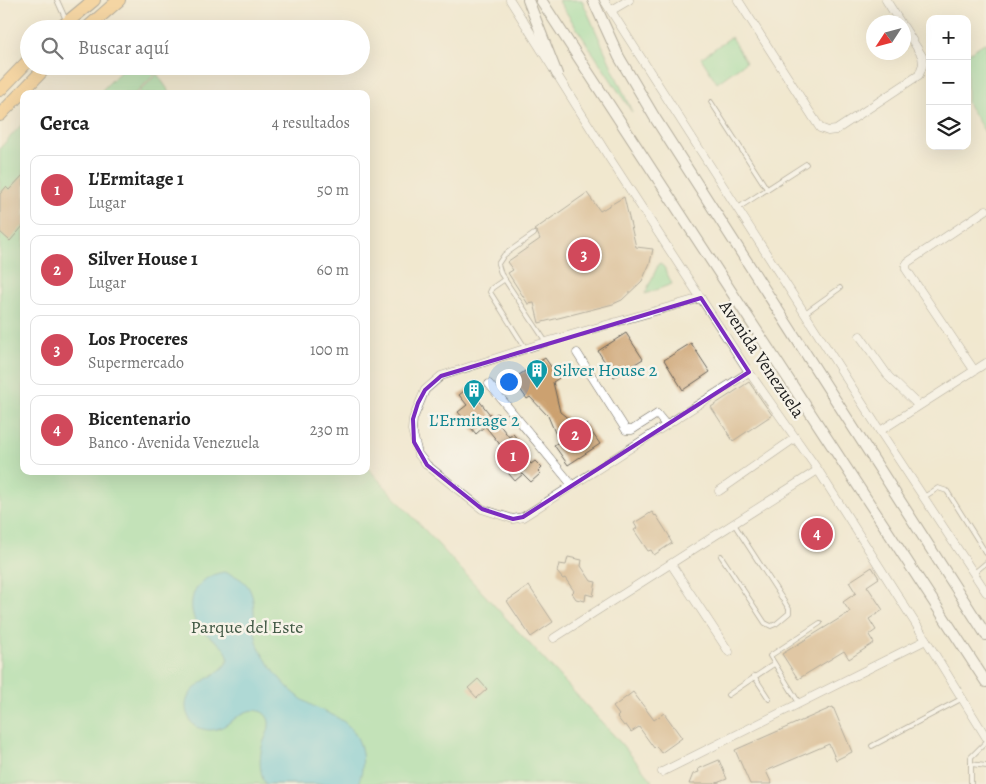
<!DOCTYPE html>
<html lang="es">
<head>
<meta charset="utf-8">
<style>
  :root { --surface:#fff; --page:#f2f2f2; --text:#222; --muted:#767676; --line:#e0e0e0; --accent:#d1495b }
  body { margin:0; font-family:Alegreya,serif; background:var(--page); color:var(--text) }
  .controls { position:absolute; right:15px; top:15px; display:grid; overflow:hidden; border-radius:10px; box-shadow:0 5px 20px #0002 }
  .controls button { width:45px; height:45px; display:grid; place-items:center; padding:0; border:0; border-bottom:1px solid var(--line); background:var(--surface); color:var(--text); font:25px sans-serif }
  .compass { position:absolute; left:866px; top:15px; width:45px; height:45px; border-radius:50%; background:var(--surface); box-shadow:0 5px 20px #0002; rotate:234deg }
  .you { position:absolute; left:508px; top:381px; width:18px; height:18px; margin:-12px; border:4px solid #fff; border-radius:50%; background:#1a73e8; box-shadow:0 0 0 8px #1a73e833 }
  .badge { display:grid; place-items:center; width:32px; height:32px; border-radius:50%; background:var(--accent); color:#fff; font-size:16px; font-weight:700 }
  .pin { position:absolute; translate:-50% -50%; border:2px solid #fff; box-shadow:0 1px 5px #0006 }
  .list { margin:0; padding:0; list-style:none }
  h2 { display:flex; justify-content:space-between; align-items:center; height:65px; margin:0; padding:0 20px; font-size:21px }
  h2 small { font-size:16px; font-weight:400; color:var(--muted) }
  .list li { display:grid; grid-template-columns:32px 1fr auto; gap:15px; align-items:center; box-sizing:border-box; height:70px; margin:0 10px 10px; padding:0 10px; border:1px solid var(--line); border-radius:10px }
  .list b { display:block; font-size:19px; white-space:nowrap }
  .list p { margin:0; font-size:16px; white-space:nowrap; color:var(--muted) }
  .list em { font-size:16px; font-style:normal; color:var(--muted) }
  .icon { flex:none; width:28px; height:28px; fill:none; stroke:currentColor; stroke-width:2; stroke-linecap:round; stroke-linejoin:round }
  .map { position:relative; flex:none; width:986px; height:784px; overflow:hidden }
  .search { position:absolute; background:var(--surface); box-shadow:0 5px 20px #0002; left:20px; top:20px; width:350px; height:55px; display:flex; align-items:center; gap:12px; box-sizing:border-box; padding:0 18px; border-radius:28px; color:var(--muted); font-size:19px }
  .panel { position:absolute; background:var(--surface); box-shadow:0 5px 20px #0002; left:20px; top:90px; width:350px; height:385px; border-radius:10px }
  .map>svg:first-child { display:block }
  .green { fill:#8cdc9c; stroke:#547c5c }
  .water { fill:#5fc7dc; stroke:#3e727c }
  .building { fill:#cca16f }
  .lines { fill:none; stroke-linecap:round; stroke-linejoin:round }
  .service-casing { stroke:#67635b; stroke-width:5.5 }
  .minor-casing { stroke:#67635b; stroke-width:9 }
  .tertiary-casing { stroke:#67635b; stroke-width:12 }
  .primary-casing { stroke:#67635b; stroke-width:14 }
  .service { stroke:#fff; stroke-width:4 }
  .minor { stroke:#fff; stroke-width:8 }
  .tertiary { stroke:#fff; stroke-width:10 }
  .primary { stroke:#f9bf6d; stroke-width:12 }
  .marked { fill:none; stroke:#7b2cbf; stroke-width:4; stroke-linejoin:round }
  .labels { text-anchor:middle; stroke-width:5; stroke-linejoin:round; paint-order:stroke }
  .street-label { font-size:18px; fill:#1c1c1c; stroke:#f7f3e8 }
  .culture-label { font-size:18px; fill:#0d838f; stroke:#f7f3e8; text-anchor:start }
  .park-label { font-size:18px; fill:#3e5642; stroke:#f7f3e8 }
</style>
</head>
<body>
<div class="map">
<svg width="986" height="784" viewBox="0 0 986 784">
  <rect width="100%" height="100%" fill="#f7f3e8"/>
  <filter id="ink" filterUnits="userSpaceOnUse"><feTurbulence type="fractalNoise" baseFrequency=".02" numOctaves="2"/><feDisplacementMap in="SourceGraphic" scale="10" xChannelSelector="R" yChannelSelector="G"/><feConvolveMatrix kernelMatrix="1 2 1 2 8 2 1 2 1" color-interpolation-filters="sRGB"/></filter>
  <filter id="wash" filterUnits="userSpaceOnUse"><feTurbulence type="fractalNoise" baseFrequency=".0096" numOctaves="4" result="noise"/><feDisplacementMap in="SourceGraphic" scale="20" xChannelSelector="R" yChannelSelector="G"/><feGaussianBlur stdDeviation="1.12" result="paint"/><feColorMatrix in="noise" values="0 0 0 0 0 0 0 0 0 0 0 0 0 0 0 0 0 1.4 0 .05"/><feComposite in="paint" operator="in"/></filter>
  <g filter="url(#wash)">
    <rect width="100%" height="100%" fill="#f1e8cf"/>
    <!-- green -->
    <g class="green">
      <path d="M558 0H582L632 112Z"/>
      <path d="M731 37 746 62 717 83 701 58Z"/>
      <path d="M986 42V134L967 103V54Z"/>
      <path d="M126 66H147L155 74 135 94H98Z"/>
      <path d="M157 74 171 94H137Z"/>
      <path d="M24 122V471H366V466L619 741 651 779 652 784H0V148Z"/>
      <path d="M659 263 664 267 672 284 645 294Z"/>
    </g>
    <!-- water -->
    <path class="water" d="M224 572C262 582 251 607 256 637 258 647 263 656 269 664 279 679 291 692 306 702 318 710 332 713 344 722 363 736 367 763 358 784H265C259 771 259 757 263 743 265 738 269 731 269 725 270 719 265 712 259 711 239 705 227 736 203 729 196 728 192 725 189 718 172 684 230 676 228 657 227 645 204 635 197 625 194 620 193 615 192 610 191 603 192 595 196 589 204 578 212 574 224 572Z"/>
    <g id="blocks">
      <!-- building -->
      <g class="building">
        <path d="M24 174V225L10 241 0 232V194L6 187 9 190Z"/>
        <path d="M587 193 600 211 624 197 636 247 653 249 650 263 642 281 622 300 613 304 539 323 534 303 528 304 508 273 513 270 507 262 540 239 537 232 534 230Z"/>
        <path d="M626 333 643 359 614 377 598 351Z"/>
        <path d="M691 343 710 372 683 390 664 360Z"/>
        <path d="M545 358 559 378 553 382 560 412 580 428 586 424 600 444 568 465 554 445 559 442 548 416 530 397 527 399 513 379Z"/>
        <path d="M749 382 772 415 733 441 711 407Z"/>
        <path d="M474 386 481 395 477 398 492 417 497 413 503 420 499 424 509 437 513 434 520 442 516 446 531 464 535 461 542 468 538 472 540 474 531 482 523 474 515 481 497 460 505 452 498 442 485 426 476 434 458 412 467 405 459 395 468 388 470 390Z"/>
        <path d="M652 512 655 516 656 515 670 537 669 538 672 543 654 555 651 550 648 551 634 530 637 528 634 523Z"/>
        <path d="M568 557 582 560 581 566 591 581 596 582 593 596 586 594 585 601 576 599 572 593 574 591 565 578 563 579 557 572 559 564 566 565Z"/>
        <path d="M872 567 879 578 867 586 883 610 869 619 876 630 869 635 874 643 849 659 844 651 798 679 782 654 850 612 843 602 856 593 849 582Z"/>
        <path d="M529 586 553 622 531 637 507 601Z"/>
        <path d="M478 679 487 689 477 698 468 688Z"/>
        <path d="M633 692 654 720 664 713 682 738 661 753 656 746 654 748 639 727 631 732 626 725 624 726 617 717 619 715 613 707Z"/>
        <path d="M833 707 852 752 836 760 829 744 766 771 772 784H750L735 750Z"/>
        <path d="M719 760 727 779 714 784H689L693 774 699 772 698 769Z"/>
      </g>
    </g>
  </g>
  <g filter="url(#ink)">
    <use href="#blocks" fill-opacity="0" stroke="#67635b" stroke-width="1"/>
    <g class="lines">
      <!-- service casing -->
      <g class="service-casing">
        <g id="service">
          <path d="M57 0 66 20"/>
          <path d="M711 102 767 189"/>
          <path d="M738 208 806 164"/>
          <path d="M534 234 504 255 498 264 501 274 546 342"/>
          <path d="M505 279 492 288 490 292 526 349"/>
          <path d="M805 313 840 288"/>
          <path d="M924 497 938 488 947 491 986 553"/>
          <path d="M721 556 765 623 771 626 776 624 789 613V609L734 524"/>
          <path d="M974 573 986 563"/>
          <path d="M754 676 769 699"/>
          <path d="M728 695 774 664"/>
          <path d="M799 703 770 656 820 623"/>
          <path d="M872 746 963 698"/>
          <path d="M971 764 986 766"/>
          <path d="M971 784V757L986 742"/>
        </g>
      </g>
      <!-- minor casing -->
      <g class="minor-casing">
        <g id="minor">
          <path d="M510 0 610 159 749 372 818 470 926 640 986 737"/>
          <path d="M604 0 880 431 986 592"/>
          <path d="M738 0 820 128 828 131 836 130 919 75 923 64 922 56 904 27"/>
          <path d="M886 0 900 22"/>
          <path d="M612 10 629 0"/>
          <path d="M701 298 546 342 441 376 425 390 413 419 412 430 418 454 427 465 482 509 513 519 523 517 749 372"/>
          <path d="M860 336 889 377 918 405"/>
          <path d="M577 353 626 430H632L657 414 666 425"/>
          <path d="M974 370 906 269V265L908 262 986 210"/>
          <path d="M489 384 572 485"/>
          <path d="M880 431 986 363"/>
          <path d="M719 491 795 438"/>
          <path d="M671 564 729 652"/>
          <path d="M554 638 818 470"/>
          <path d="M662 772 926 640"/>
        </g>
      </g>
      <!-- tertiary casing -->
      <g class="tertiary-casing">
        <g id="tertiary">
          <path d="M528 0 557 74"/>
          <path d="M541 0 986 682"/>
          <path d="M593 0 619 57 655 118 986 635"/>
        </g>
      </g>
      <!-- primary casing -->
      <g class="primary-casing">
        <g id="primary">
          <path d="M59 29 94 0"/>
          <path d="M86 29 119 0"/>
          <path d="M0 90 29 60"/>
          <path d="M0 115 47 66"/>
        </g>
      </g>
      <!-- service -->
      <use href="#service" class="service"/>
      <!-- minor -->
      <use href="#minor" class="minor"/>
      <!-- tertiary -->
      <use href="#tertiary" class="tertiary"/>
      <!-- primary -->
      <use href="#primary" class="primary"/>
    </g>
  </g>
  <!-- marked area -->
  <path d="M0 0H986V784H0ZM701 298 749 372 523 517 513 519 482 509 427 465 414 442 413 419 418 403 425 390 441 376Z" fill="#f1e8cf" fill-opacity=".55" fill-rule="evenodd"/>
  <path class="marked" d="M701 298 749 372 523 517 513 519 482 509 427 465 414 442 413 419 418 403 425 390 441 376Z"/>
  <!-- icons -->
  <defs>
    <g id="building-pin" transform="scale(1.125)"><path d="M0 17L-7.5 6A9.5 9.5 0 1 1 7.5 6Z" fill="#0f9aa8" stroke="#f7f3e8"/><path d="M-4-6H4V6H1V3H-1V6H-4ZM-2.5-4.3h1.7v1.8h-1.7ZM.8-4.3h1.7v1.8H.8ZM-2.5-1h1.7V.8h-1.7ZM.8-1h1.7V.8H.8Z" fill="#fff"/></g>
  </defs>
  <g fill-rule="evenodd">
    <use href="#building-pin" x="537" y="370"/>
    <use href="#building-pin" x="474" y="390"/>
  </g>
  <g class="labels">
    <!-- street labels -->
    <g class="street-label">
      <text transform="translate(762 359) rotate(56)" y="6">Avenida Venezuela</text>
    </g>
    <!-- culture labels -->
    <g class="culture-label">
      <text x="553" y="376">Silver House 2</text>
      <text x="474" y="426" text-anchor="middle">L'Ermitage 2</text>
    </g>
    <!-- park labels -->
    <g class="park-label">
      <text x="247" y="633">Parque del Este</text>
    </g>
  </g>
</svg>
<div class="controls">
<button>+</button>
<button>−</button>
<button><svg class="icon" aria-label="layers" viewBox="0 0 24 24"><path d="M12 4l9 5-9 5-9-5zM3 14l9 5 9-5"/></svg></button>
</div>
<svg class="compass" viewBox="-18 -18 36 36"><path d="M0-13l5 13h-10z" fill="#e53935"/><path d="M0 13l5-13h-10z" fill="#767676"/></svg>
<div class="you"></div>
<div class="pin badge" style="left:513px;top:456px">1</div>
<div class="pin badge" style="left:575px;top:435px">2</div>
<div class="pin badge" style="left:584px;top:255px">3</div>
<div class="pin badge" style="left:817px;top:534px">4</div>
<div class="search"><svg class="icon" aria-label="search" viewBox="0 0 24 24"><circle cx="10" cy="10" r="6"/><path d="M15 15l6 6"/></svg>Buscar aquí</div>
<section class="panel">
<h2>Cerca<small>4 resultados</small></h2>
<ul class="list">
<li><span class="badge">1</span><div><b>L'Ermitage 1</b><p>Lugar</p></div><em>50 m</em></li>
<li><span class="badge">2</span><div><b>Silver House 1</b><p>Lugar</p></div><em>60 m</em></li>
<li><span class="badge">3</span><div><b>Los Proceres</b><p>Supermercado</p></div><em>100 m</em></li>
<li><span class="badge">4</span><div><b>Bicentenario</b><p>Banco · Avenida Venezuela</p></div><em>230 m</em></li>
</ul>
</section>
</div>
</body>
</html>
